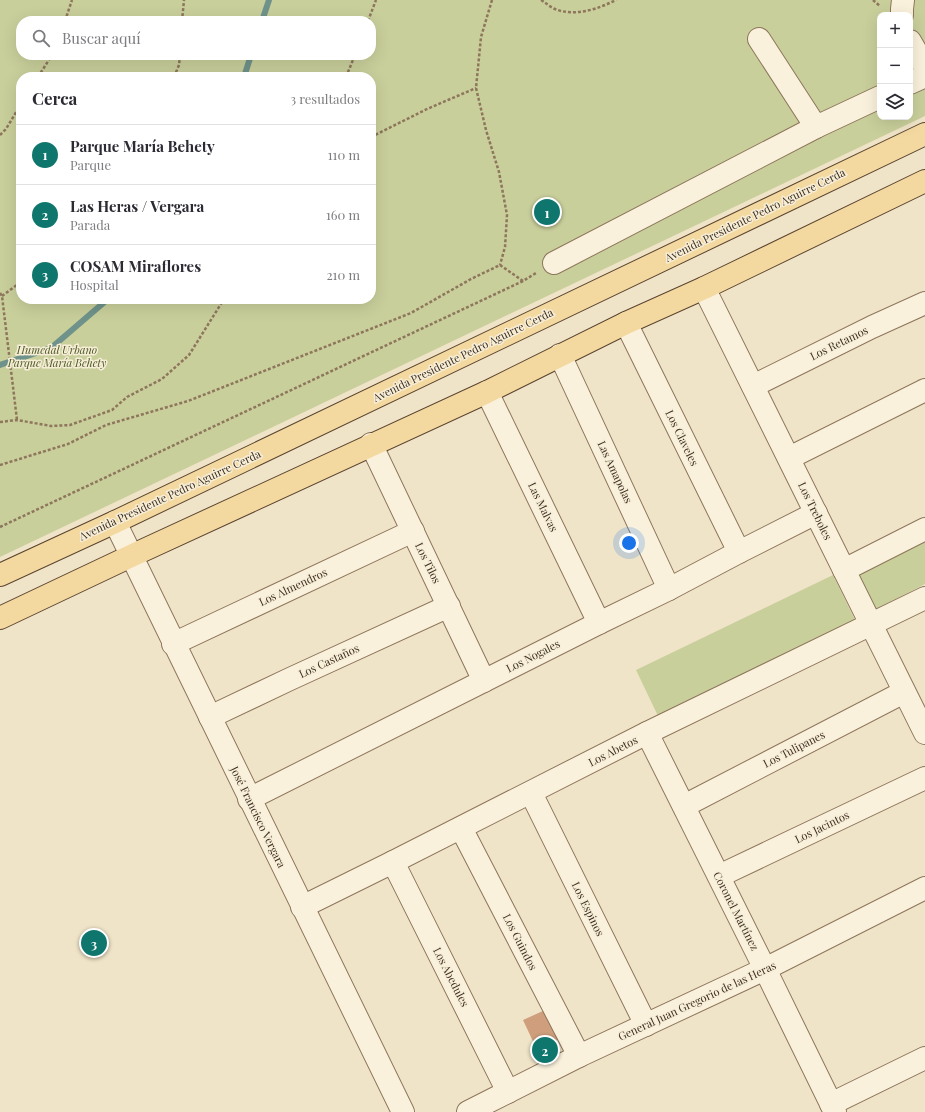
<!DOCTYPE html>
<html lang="es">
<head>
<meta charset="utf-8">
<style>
  :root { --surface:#fff; --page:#f2f2f3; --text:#2b2b33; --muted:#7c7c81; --line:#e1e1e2; --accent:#0f766e }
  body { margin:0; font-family:"Playfair Display",serif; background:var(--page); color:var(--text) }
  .controls { position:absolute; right:12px; top:12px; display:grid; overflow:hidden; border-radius:8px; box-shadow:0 4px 16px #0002 }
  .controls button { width:36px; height:36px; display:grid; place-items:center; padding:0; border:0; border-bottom:1px solid var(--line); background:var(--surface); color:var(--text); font:20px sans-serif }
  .you { position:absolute; left:629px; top:543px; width:14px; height:14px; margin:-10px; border:3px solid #fff; border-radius:50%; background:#1a73e8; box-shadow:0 0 0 6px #1a73e833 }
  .badge { display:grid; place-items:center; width:26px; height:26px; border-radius:50%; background:var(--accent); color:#fff; font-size:13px; font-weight:700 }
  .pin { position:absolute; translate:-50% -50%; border:2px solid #fff; box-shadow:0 1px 4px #0006 }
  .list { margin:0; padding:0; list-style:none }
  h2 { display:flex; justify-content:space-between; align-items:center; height:52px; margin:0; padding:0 16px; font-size:17px }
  h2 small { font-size:13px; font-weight:400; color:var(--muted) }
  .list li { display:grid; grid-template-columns:26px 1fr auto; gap:12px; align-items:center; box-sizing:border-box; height:60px; padding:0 16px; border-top:1px solid var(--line) }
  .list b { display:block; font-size:15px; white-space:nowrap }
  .list p { margin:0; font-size:13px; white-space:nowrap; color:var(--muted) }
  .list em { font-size:13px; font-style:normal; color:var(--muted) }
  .icon { flex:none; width:22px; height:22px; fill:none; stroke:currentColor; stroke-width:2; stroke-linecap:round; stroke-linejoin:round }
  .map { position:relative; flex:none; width:925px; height:1112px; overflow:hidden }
  .search { position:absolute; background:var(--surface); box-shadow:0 4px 16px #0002; left:16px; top:16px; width:360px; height:44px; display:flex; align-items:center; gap:10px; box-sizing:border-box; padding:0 14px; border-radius:16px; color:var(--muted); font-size:15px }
  .panel { position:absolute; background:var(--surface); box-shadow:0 4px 16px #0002; left:16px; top:72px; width:360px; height:232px; border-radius:16px }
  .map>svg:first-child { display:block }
  .green { fill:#c9cf9b; fill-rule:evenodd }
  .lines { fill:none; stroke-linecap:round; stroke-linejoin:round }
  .stream { stroke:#6f938a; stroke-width:6 }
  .building { fill:#cf9f7d }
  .minor-casing { stroke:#8d765c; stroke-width:24 }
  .major-casing { stroke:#5b4430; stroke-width:24 }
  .path { stroke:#8d765c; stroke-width:2.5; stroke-dasharray:3 2; stroke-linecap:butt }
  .minor { stroke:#faf1dc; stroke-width:22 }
  .major { stroke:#f3d9a0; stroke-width:22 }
  .labels { text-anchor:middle; stroke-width:3; stroke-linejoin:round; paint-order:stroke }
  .street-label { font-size:11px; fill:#3d2e20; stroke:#f7eed8 }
  .park-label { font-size:11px; font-style:italic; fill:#4d5a26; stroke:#f7eed8 }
</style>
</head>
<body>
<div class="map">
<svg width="925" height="1112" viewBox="0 0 925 1112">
  <rect width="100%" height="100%" fill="#f0e4c8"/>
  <!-- green -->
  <g class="green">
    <path d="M0 0H925V116L0 557ZM880 15H910V117H880ZM21 21H371V55H21ZM21 77H371V299H21Z"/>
    <path d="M925 535V584L874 610 855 570Z"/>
    <path d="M833 575 855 620 658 716 636 670Z"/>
  </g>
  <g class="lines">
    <!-- stream -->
    <g class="stream">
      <path d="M262 21 269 0"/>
      <path d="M244 77 251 55"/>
      <path d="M0 365 51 348 108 299"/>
    </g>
  </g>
  <!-- building -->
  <path class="building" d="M545 1010 559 1039 537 1050 523 1020Z"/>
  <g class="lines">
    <!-- minor casing -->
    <g class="minor-casing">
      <g id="minor">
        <path d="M902 15V9L903 0"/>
        <path d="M759 39 816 127"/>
        <path d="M910 41 925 67"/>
        <path d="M910 83 925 76"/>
        <path d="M554 263 816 127 880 97"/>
        <path d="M704 288 925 733"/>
        <path d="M626 323 739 552"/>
        <path d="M560 355 669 589"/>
        <path d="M753 386 872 327 925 303"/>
        <path d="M487 392 599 623"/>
        <path d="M371 444 484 681"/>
        <path d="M789 458 925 390"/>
        <path d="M115 522 403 1112"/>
        <path d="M844 570 925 529"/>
        <path d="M173 644 413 531"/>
        <path d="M210 717 290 679 449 606"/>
        <path d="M647 733 765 969 835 1112"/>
        <path d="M531 793 646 1025"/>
        <path d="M249 799 599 623 669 589 739 552 816 513"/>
        <path d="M684 806 904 692"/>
        <path d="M461 828 579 1056"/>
        <path d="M393 862 508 1092"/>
        <path d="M719 876 925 778"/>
        <path d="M302 907 393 862 647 733 925 598"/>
        <path d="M831 1104 925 1058"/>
        <path d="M468 1112 579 1056 765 969 925 888"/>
      </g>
    </g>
    <!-- major casing -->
    <g class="major-casing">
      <g id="major">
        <path d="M0 575 115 522 925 134"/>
        <path d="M0 618 131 556 487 392 626 323 704 288 925 181"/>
      </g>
    </g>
    <!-- path -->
    <g class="path">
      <path d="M492 0 481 37 476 88 486 130 499 172 507 215 505 247 500 265"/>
      <path d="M541 0C546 3 550 7 555 9 575 17 598 9 616 0"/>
      <path d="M873 0 880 6"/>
      <path d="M65 21 72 0"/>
      <path d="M182 21 184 0"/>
      <path d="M368 21 376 0"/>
      <path d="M38 77 52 55"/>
      <path d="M174 77 179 65 180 55"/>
      <path d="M346 77 355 55"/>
      <path d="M0 135 6 129 21 104"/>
      <path d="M371 137 427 109 476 88"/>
      <path d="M0 293 2 296 17 420"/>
      <path d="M2 296 21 282"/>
      <path d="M0 422 17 420 51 426 70 425 112 410 127 397 162 379 189 355 224 299"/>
      <path d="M0 465 68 444 106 425 188 401 411 313 471 279 500 265 523 281"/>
      <path d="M0 527 523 281 536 273"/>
    </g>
    <!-- minor -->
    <use href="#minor" class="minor"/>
    <!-- major -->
    <use href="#major" class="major"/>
  </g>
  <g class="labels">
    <!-- street labels -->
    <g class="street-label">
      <text transform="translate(755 215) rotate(-26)" y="4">Avenida Presidente Pedro Aguirre Cerda</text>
      <text transform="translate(839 343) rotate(-26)" y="4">Los Retamos</text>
      <text transform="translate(463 355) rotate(-26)" y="4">Avenida Presidente Pedro Aguirre Cerda</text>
      <text transform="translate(682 438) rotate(64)" y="4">Los Claveles</text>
      <text transform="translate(615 472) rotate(65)" y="4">Las Amapolas</text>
      <text transform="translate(170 495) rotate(-25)" y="4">Avenida Presidente Pedro Aguirre Cerda</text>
      <text transform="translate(543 507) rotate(64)" y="4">Las Malvas</text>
      <text transform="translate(815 511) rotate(64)" y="4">Los Treboles</text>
      <text transform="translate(428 563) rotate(64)" y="4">Los Tilos</text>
      <text transform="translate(293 587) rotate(-25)" y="4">Los Almendros</text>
      <text transform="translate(533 656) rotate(-27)" y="4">Los Nogales</text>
      <text transform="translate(329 661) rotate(-25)" y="4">Los Castaños</text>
      <text transform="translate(794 749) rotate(-27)" y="4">Los Tulipanes</text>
      <text transform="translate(613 751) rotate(-27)" y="4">Los Abetos</text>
      <text transform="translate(258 817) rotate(64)" y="4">José Francisco Vergara</text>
      <text transform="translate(822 827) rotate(-26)" y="4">Los Jacintos</text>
      <text transform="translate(588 909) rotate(64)" y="4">Los Espinos</text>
      <text transform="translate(736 911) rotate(63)" y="4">Coronel Martínez</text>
      <text transform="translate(520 942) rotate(63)" y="4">Los Guindos</text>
      <text transform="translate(451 977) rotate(63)" y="4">Los Abedules</text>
      <text transform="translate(697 1001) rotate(-25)" y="4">General Juan Gregorio de las Heras</text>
    </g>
    <!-- park labels -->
    <g class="park-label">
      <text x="57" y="354">Humedal Urbano<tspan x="57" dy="13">Parque María Behety</tspan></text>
    </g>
  </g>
</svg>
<div class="controls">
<button>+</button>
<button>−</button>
<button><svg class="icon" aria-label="layers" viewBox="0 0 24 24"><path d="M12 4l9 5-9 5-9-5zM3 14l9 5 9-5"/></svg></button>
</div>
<div class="you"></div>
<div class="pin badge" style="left:547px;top:212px">1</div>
<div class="pin badge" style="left:545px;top:1050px">2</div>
<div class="pin badge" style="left:94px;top:943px">3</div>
<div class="search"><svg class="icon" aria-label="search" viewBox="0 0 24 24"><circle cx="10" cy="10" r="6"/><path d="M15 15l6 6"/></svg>Buscar aquí</div>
<section class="panel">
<h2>Cerca<small>3 resultados</small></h2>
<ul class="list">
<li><span class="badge">1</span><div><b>Parque María Behety</b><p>Parque</p></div><em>110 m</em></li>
<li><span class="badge">2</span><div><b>Las Heras / Vergara</b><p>Parada</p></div><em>160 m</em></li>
<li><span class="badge">3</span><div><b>COSAM Miraflores</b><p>Hospital</p></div><em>210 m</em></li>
</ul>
</section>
</div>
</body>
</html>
